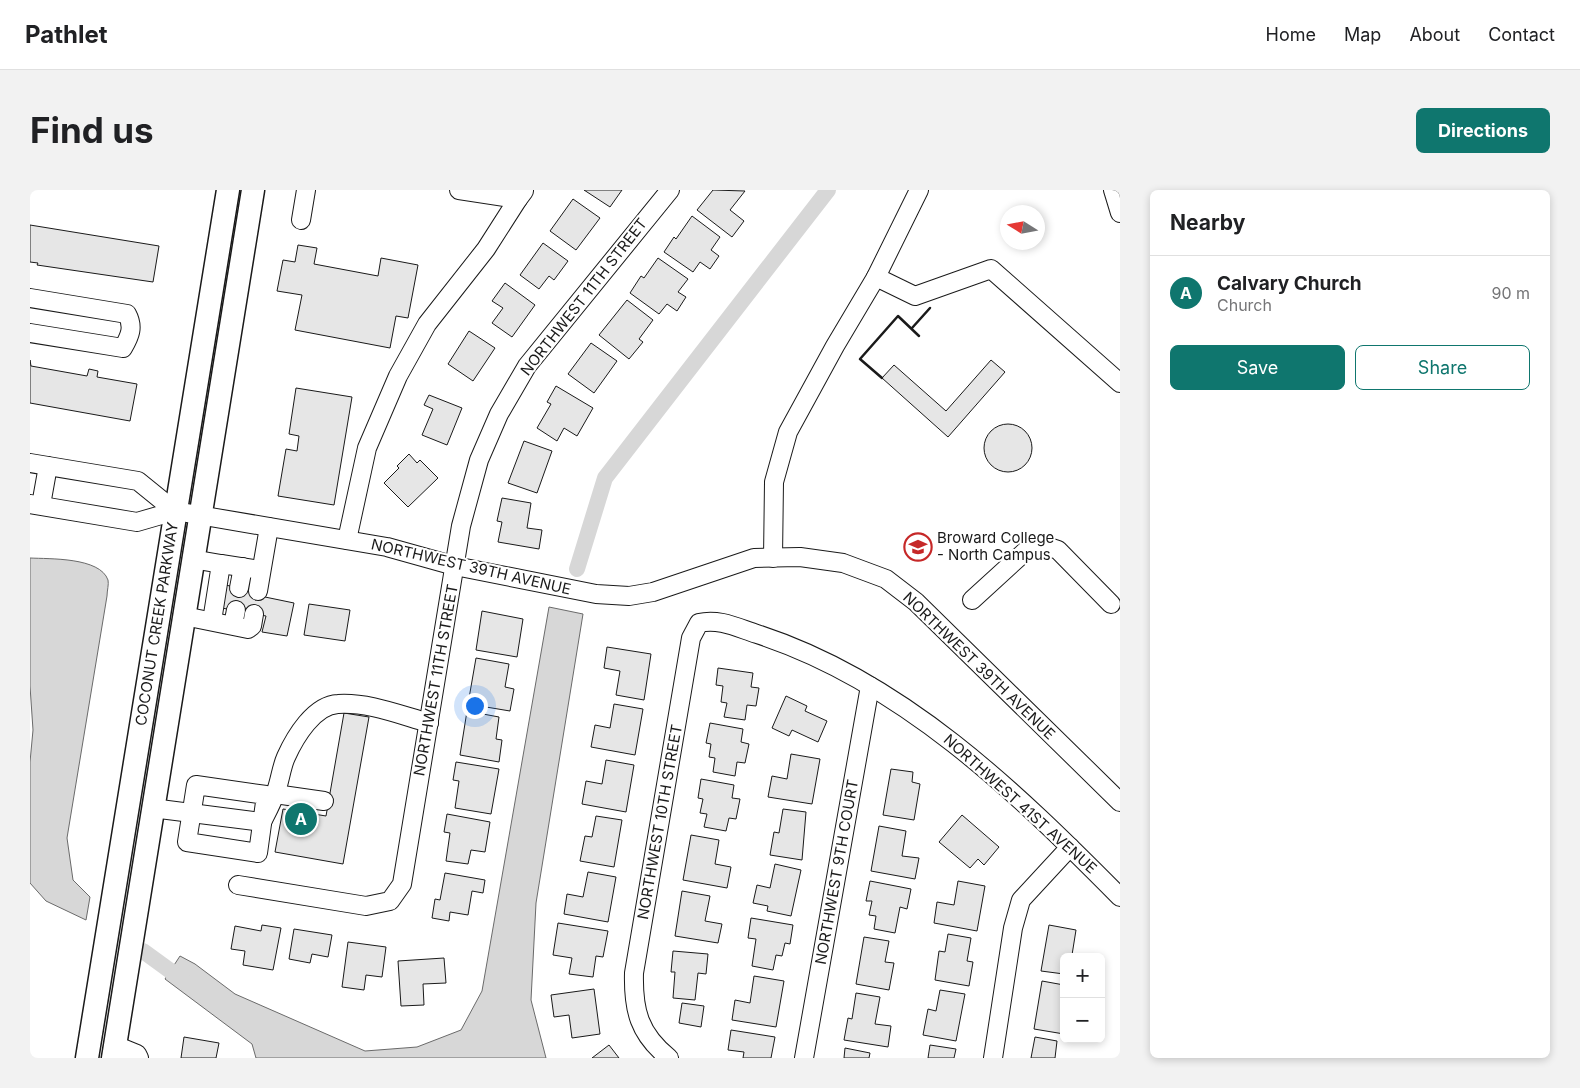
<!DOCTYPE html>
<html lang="en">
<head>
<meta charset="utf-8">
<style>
  :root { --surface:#fff; --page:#f2f2f2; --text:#202124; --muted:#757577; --line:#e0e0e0; --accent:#0f766e }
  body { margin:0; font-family:Inter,sans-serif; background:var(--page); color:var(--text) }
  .controls { position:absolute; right:15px; bottom:15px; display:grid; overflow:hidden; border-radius:8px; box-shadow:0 2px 8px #0003 }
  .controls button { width:45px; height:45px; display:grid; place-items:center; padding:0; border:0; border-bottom:1px solid var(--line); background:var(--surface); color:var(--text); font:25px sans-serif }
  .compass { position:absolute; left:970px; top:15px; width:45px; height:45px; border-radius:50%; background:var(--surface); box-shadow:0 2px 8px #0003; rotate:281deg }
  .you { position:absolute; left:444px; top:515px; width:18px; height:18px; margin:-12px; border:4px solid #fff; border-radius:50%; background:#1a73e8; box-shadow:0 0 0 8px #1a73e833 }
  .badge { display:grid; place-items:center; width:32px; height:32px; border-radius:50%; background:var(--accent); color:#fff; font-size:16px; font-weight:700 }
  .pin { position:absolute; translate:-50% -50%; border:2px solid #fff; box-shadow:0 1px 5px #0006 }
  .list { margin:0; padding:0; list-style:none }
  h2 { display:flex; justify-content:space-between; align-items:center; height:65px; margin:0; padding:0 20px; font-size:21px }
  h2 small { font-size:16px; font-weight:400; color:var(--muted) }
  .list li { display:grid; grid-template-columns:32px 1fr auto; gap:15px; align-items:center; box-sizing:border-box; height:75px; padding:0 20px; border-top:1px solid var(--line) }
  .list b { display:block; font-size:19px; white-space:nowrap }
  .list p { margin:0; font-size:16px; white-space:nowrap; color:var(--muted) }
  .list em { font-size:16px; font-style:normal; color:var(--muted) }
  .actions { display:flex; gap:10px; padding:15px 20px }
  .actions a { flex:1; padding:11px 0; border:1px solid var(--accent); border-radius:8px; text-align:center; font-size:18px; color:var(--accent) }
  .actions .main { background:var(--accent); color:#fff }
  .map { position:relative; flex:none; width:1090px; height:868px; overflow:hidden; border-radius:8px }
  header { display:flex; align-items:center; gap:30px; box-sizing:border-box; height:70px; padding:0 25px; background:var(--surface); border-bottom:1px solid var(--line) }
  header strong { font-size:24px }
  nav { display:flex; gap:28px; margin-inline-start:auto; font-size:18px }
  .intro { display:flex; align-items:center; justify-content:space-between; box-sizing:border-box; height:120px; padding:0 30px }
  h1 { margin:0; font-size:35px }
  .button { padding:12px 22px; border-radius:8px; background:var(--accent); color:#fff; font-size:18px; font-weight:700 }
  main { display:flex; gap:30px; padding:0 30px }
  aside { flex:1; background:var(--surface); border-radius:8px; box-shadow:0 2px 8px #0003 }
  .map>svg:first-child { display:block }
  .water { fill:#d7d7d7; stroke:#6a6a6a }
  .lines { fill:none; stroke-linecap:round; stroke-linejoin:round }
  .canal { stroke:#d7d7d7; stroke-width:16 }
  .building { fill:#e6e6e6; stroke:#1a1a1a }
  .minor-casing { stroke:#1a1a1a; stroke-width:20 }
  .major-casing { stroke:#1a1a1a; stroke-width:25 }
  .minor { stroke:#fff; stroke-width:18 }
  .major { stroke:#fff; stroke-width:22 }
  .wall { stroke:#1a1a1a; stroke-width:2.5 }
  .labels { text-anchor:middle; stroke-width:4; stroke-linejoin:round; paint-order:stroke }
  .street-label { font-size:15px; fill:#1a1a1a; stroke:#fff }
  .poi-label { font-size:15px; fill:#1a1a1a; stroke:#fff; text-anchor:start }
</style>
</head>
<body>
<header>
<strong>Pathlet</strong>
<nav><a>Home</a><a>Map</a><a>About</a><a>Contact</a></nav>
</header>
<div class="intro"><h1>Find us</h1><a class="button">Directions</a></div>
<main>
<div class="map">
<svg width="1090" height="868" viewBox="0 0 1090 868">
  <rect width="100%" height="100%" fill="#fff"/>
  <!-- water -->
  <g class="water">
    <path d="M0 368C19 369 70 367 78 390 79 394 77 401 77 406L37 648 43 690 60 707 56 730 16 711 0 693V572L3 540 0 496Z"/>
    <path d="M519 417 553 424 506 713 501 810 516 868H226L222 854 135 789 150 766 165 774 205 804 335 861 387 857 431 840 452 801Z"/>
  </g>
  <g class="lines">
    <!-- canal -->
    <g class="canal">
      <path d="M547 379 575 288 798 0"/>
      <path d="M113 761 157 793"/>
    </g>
  </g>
  <!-- building -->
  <g class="building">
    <path d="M554 0H592L580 17Z"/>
    <path d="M683 0 715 1 700 20 714 31 702 47 667 20Z"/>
    <path d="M543 9 570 28 546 60 520 41Z"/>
    <path d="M662 26 690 47 681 60 689 66 680 79 670 72 663 82 634 62 644 47 646 49Z"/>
    <path d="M0 35 129 56 123 92 7 75 8 73 0 72Z"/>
    <path d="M513 53 538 71 524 90 519 86 509 99 490 85Z"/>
    <path d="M268 55 287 58 284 74 348 86 351 68 388 75 378 128 366 126 360 158 265 140 272 105 247 101 253 70 265 72Z"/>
    <path d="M628 68 658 89 648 102 656 107 647 121 637 114 629 124 600 103 611 86 614 88Z"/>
    <path d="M475 93 505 115 482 147 462 133 473 118 462 111Z"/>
    <path d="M597 110 623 130 609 149 613 152 599 169 569 145Z"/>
    <path d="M439 141 465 158 443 191 418 174Z"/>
    <path d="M561 153 587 171 564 203 538 184Z"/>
    <path d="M0 170 1 176 57 186 59 179 68 181 67 187 107 194 100 231 0 213Z"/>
    <path d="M961 170 975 182 918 247 852 188 864 175 916 221Z"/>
    <path d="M526 196 563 218 547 246 534 238 527 251 507 238 521 214 517 212Z"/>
    <path d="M266 198 322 207 304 315 248 306 256 259 267 261 269 246 259 244Z"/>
    <path d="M399 205 432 218 417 255 392 245 403 219 394 215Z"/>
    <circle cx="978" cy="258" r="24"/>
    <path d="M494 251 522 261 507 303 478 293Z"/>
    <path d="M379 264 387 273 390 270 408 288 378 317 354 293 369 278 367 276Z"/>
    <path d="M472 308 501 313 497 338 512 340 509 359 468 352 472 332 467 331Z"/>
    <path d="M190 394 236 403 235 407 264 413 257 446 232 442 236 426 186 417Z"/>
    <path d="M279 414 320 420 315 451 274 445Z"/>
    <path d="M452 421 493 429 487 467 446 460Z"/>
    <path d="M577 457 621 464 614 510 586 505 590 481 574 478Z"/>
    <path d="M446 468 479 474 475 497 484 499 480 521 438 514Z"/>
    <path d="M688 478 723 483 721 497 729 498 726 516 717 515 715 530 694 527 697 513 691 512 693 496 686 495Z"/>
    <path d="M756 506 777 516 775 521 797 531 788 552 762 540 759 546 742 538Z"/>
    <path d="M584 514 613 519 605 565 561 557 565 535 580 538Z"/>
    <path d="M437 521 469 527 466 549 472 550 469 572 430 565Z"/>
    <path d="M314 523 339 527 313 674 245 662 253 619 296 626Z"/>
    <path d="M680 533 713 539 711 552 719 554 715 573 707 572 705 586 683 582 685 568 679 567 681 554 676 553Z"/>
    <path d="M761 564 790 569 782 614 738 607 742 586 757 589Z"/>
    <path d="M576 570 604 575 596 622 552 614 556 591 572 594Z"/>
    <path d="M426 572 469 579 461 624 425 618 429 591 423 590Z"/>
    <path d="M861 579 883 582 882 592 890 594 884 630 853 625Z"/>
    <path d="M671 589 704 595 702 608 710 609 706 629 699 628 696 641 674 637 677 624 670 623 673 609 668 608Z"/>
    <path d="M753 619 776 622 772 670 740 665 744 642 749 643Z"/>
    <path d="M417 624 460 632 455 662 441 660 438 674 416 671 420 643 414 642Z"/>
    <path d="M932 625 969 657 954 675 948 669 940 678 909 652Z"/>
    <path d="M566 626 592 630 584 677 550 671 555 646 562 647Z"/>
    <path d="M849 636 876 641 872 666 889 668 885 689 841 681Z"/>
    <path d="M661 645 689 650 685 674 701 677 697 698 653 690Z"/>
    <path d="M745 674 771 680 761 726 737 721 738 716 723 713 727 695 740 698Z"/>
    <path d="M558 682 586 687 578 732 534 724 537 704 553 707Z"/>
    <path d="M415 683 455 690 453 703 442 701 438 725 420 722 419 731 402 728 405 709 410 710Z"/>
    <path d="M840 691 881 699 877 719 870 717 865 743 844 739 846 726 839 725 842 711H836Z"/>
    <path d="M928 691 955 696 947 741 904 733 907 712 924 715Z"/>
    <path d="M652 701 680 706 675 731 692 734 688 753 645 746Z"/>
    <path d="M721 728 763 735 760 754 755 753 752 766 746 765 743 780 722 776 726 749 718 748Z"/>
    <path d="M528 733 578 741 573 767 566 766 563 787 539 784 542 768 523 765Z"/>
    <path d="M232 735 251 738 243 780 213 775 215 761 201 759 205 736 231 741Z"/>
    <path d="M1019 735 1046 740 1042 765 1054 767H1034V784L1011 781Z"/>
    <path d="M264 739 302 745 298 767 282 764 280 773 259 769Z"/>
    <path d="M918 744 941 748 937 771 943 772 939 796 905 790 909 761 915 762Z"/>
    <path d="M834 747 859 751 855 772 864 773 859 800 826 794Z"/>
    <path d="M318 752 356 757 352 787 336 785 334 800 312 797Z"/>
    <path d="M643 761 678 764 676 784 668 783 665 810 643 808 645 782H641Z"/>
    <path d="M414 768 416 793 393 794 394 815 371 816 368 771Z"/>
    <path d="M724 786 754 791 746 837 702 830 705 810 720 813Z"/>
    <path d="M1012 791 1034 795V844L1004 839Z"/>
    <path d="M564 799 570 844 542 848 539 825 524 827 521 805Z"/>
    <path d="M910 800 935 804 926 851 893 845 898 819 906 821Z"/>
    <path d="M826 803 850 807 845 834 861 836 858 857 814 850 818 828 822 829Z"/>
    <path d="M652 813 674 816 671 837 649 833Z"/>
    <path d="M701 840 745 847 741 868H713L714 862 698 860Z"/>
    <path d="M154 847 189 853 186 868H151Z"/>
    <path d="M1005 847 1027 851 1025 868H1001Z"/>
    <path d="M579 855 589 868H562Z"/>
    <path d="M900 855 926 859 924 868H898Z"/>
    <path d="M815 858 840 863 839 868H814Z"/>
  </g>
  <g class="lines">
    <!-- minor casing -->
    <g class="minor-casing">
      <g id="minor">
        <path d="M429 0 488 9 494 1"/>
        <path d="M1083 0 1090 23"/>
        <path d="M271 30 276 0"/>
        <path d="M846 87 885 106 961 79 1090 193"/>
        <path d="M0 108 97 124C104 137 100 146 93 158L0 143"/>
        <path d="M0 273 108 291 145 321"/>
        <path d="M0 314 107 332 145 321 357 357 425 376 566 404 599 406 623 402 724 368 770 367 813 373 856 389 886 412 1090 612"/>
        <path d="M11 315 18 276"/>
        <path d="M317 350 337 258 368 186 397 134 456 59 488 9"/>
        <path d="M743 368 744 292 758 242 805 156 846 87 889 0"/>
        <path d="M162 369 191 374 182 431"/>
        <path d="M191 374 231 380"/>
        <path d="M209 398 213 377"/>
        <path d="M228 401 239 337"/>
        <path d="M942 410 1000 357 1010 354 1028 360 1081 414"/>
        <path d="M154 426 218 439 222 436 224 424"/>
        <path d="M203 435 206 420"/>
        <path d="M166 595 236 605 228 663 157 652Z"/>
        <path d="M245 604 294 611"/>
        <path d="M122 618 232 632C237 622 242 613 245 604 250 592 251 578 256 567 265 547 284 515 308 514 338 512 370 525 399 533"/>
        <path d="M208 695 336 716 360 711 372 694 431 336 449 270 469 224 497 176 640 0"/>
        <path d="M85 855 107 864 109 868"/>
        <path d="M639 868C609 844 603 820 604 783L661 448 669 433C689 428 708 438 727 444 872 491 985 601 1090 707"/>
        <path d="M774 868 840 496"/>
        <path d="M963 868 983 738 991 710 1040 657"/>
      </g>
    </g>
    <!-- major casing -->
    <g class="major-casing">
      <g id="major">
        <path d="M57 868 198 0"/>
        <path d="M83 868 223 0"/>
      </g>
    </g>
    <!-- minor -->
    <use href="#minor" class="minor"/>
    <!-- major -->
    <use href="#major" class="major"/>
    <!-- wall -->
    <g class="wall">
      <path d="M882 138 900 118"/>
      <path d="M852 188 830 169 868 126 889 146"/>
    </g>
  </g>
  <!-- icons -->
  <defs>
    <g id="university-ring" transform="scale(1.4375)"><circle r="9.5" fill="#fff" stroke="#c62828" stroke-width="1.5"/><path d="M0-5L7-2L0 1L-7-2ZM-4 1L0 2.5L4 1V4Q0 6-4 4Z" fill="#c62828"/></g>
  </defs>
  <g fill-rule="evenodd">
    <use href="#university-ring" x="888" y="357"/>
  </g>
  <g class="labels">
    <!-- street labels -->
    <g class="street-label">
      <text transform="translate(554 107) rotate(-52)" y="5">NORTHWEST 11TH STREET</text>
      <text transform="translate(441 377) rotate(13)" y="5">NORTHWEST 39TH AVENUE</text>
      <text transform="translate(127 434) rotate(-81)" y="5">COCONUT CREEK PARKWAY</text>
      <text transform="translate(949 476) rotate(44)" y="5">NORTHWEST 39TH AVENUE</text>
      <text transform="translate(406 490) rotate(-80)" y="5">NORTHWEST 11TH STREET</text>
      <text transform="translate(990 614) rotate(42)" y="5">NORTHWEST 41ST AVENUE</text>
      <text transform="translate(630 632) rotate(-80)" y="5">NORTHWEST 10TH STREET</text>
      <text transform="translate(807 682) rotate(-80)" y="5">NORTHWEST 9TH COURT</text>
    </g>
    <!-- poi labels -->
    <g class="poi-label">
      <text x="907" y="353">Broward College<tspan x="907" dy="17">- North Campus</tspan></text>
    </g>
  </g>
</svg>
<div class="controls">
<button>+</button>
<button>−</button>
</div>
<svg class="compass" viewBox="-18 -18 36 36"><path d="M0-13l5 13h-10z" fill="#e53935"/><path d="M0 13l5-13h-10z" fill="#757577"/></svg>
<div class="you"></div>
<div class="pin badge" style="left:271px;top:629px">A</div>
</div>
<aside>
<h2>Nearby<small></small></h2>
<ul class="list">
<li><span class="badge">A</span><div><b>Calvary Church</b><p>Church</p></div><em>90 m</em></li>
</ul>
<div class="actions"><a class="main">Save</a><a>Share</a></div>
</aside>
</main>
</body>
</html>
